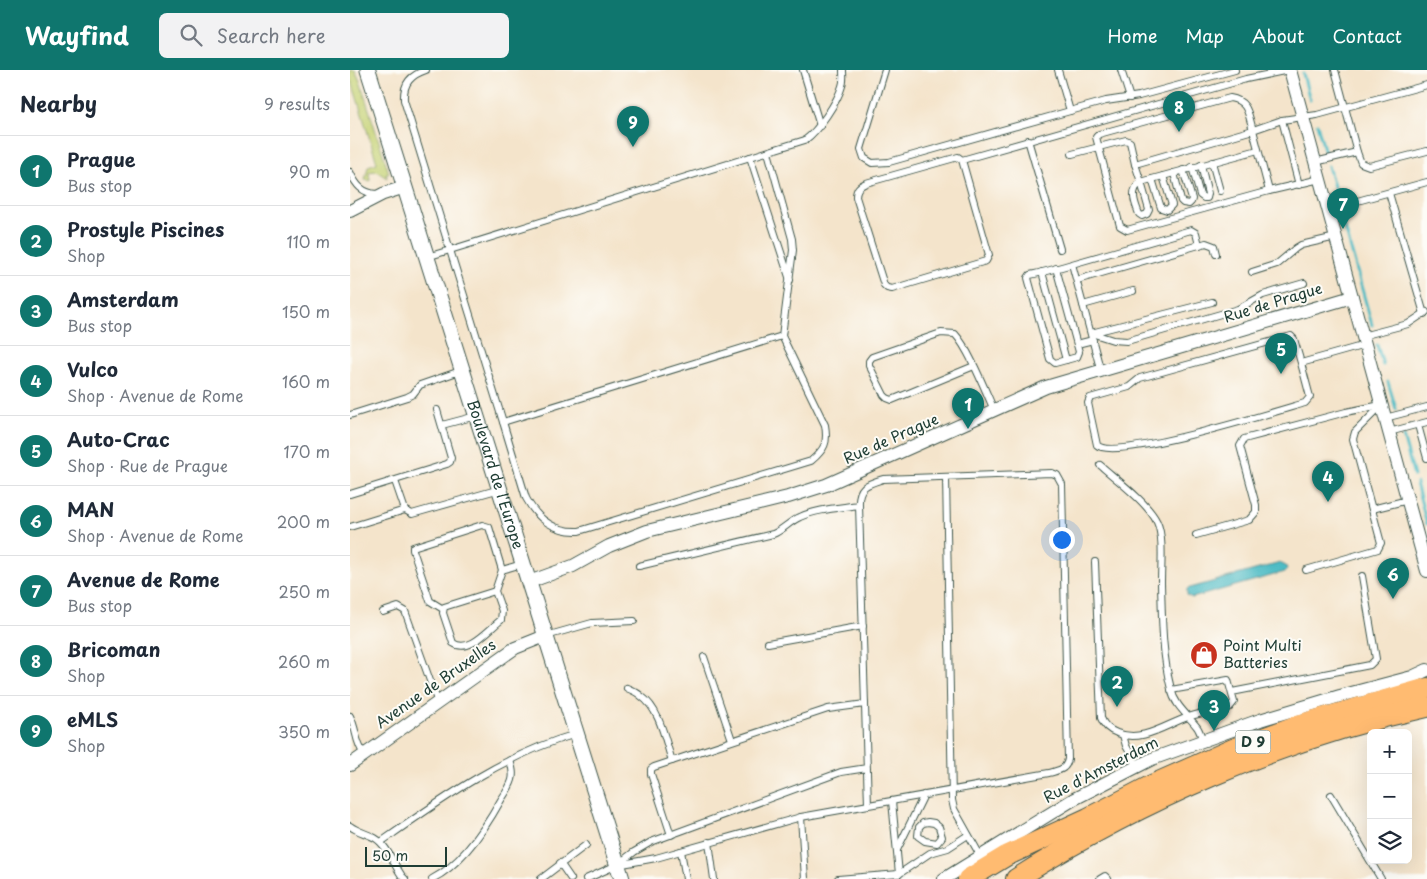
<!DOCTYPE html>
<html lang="en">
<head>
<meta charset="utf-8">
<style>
  :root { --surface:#fff; --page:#f2f2f3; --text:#1f2937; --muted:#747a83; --line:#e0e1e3; --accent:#0f766e }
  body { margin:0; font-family:"Playpen Sans",sans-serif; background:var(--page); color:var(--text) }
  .controls { position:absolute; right:15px; bottom:15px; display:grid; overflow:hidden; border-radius:8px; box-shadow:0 5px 20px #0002 }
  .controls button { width:45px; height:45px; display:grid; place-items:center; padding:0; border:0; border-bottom:1px solid var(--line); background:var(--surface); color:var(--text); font:25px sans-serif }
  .scale { position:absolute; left:15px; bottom:12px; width:82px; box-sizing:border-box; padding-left:5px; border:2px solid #1f3d34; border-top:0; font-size:14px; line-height:18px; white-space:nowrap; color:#1f3d34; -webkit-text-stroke:4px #fdfcf7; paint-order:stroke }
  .you { position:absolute; left:711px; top:469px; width:18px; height:18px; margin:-12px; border:4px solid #fff; border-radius:50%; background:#1a73e8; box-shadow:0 0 0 8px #1a73e833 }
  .badge { display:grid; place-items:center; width:32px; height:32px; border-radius:50%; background:var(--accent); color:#fff; font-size:16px; font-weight:700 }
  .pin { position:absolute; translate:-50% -41px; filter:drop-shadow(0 1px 2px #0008) }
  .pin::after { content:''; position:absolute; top:26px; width:18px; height:15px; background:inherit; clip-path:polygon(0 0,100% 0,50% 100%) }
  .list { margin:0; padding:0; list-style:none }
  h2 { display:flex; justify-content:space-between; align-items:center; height:65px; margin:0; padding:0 20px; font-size:21px }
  h2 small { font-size:16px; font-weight:400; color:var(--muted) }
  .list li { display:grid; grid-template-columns:32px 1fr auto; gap:15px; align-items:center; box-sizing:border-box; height:70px; padding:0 20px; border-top:1px solid var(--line) }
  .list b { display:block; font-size:19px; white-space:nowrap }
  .list p { margin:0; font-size:16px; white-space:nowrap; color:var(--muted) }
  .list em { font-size:16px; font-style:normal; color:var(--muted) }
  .icon { flex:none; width:28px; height:28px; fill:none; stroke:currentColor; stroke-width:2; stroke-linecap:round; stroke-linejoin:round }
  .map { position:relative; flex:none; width:1077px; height:809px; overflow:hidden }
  header { display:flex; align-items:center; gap:30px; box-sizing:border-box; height:70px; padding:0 25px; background:var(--accent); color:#fff }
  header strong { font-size:24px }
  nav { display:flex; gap:28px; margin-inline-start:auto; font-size:18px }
  .search { width:350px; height:45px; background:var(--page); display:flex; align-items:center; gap:12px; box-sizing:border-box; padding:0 18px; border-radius:8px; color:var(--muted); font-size:19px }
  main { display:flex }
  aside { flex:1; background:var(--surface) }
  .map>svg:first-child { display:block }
  .green { fill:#c5d173; stroke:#728754 }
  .water { fill:#4dbbc4; stroke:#367c7c }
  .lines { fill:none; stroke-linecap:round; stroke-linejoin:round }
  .stream { stroke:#4dbbc4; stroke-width:3 }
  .service-casing { stroke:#3f564b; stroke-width:8 }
  .minor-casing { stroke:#3f564b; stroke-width:14 }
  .tertiary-casing { stroke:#3f564b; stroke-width:17 }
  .trunk-casing { stroke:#3f564b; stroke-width:22 }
  .service { stroke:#fff; stroke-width:6 }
  .minor { stroke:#fff; stroke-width:12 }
  .tertiary { stroke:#fff; stroke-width:15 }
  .trunk { stroke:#ffbb71; stroke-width:20 }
  .labels { text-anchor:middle; stroke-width:4; stroke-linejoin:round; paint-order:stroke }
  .shield { fill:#fdfcf7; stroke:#62766e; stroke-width:1 }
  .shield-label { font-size:14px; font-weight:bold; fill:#1f3d34 }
  .street-label { font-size:15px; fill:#1f3d34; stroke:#fdfcf7 }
  .poi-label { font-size:15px; fill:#1f3d34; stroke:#fdfcf7; text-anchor:start }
</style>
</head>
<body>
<header>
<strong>Wayfind</strong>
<div class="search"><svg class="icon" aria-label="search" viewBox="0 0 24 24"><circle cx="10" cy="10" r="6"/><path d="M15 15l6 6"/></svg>Search here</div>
<nav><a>Home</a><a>Map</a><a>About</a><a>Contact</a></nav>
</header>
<main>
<aside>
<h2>Nearby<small>9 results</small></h2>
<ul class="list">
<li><span class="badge">1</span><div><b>Prague</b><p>Bus stop</p></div><em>90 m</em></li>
<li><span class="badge">2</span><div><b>Prostyle Piscines</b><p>Shop</p></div><em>110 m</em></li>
<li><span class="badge">3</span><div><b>Amsterdam</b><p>Bus stop</p></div><em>150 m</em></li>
<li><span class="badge">4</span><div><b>Vulco</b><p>Shop · Avenue de Rome</p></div><em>160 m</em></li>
<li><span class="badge">5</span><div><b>Auto-Crac</b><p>Shop · Rue de Prague</p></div><em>170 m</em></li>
<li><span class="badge">6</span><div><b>MAN</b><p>Shop · Avenue de Rome</p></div><em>200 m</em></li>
<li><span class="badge">7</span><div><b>Avenue de Rome</b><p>Bus stop</p></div><em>250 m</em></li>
<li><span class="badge">8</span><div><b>Bricoman</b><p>Shop</p></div><em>260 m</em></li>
<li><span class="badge">9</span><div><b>eMLS</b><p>Shop</p></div><em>350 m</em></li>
</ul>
</aside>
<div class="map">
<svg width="1077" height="809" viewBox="0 0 1077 809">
  <rect width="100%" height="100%" fill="#fdfcf7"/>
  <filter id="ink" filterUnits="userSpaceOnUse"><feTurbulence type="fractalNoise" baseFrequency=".02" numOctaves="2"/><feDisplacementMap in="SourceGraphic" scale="10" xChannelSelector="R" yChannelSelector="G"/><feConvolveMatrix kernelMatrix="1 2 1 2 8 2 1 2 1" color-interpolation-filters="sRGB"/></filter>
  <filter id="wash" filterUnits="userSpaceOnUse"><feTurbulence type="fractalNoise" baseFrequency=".0096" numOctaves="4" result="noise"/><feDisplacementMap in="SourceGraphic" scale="20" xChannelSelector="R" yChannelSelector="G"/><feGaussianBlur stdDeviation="1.12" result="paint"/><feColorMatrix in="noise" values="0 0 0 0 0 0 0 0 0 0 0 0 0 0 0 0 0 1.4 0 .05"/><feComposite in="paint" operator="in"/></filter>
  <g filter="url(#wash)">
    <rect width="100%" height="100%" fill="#f4e4cb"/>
    <!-- green -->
    <path class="green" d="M0 0H5L10 11 39 103 36 104 37 108 26 101 19 102 20 111 15 110 18 96 27 93 2 12H0Z"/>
    <!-- water -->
    <path class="water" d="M930 493 936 496 937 499 935 502 842 528 837 525V519L840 518Z"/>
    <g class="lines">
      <!-- stream -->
      <g class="stream">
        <path d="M953 4 960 30"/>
        <path d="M967 54 975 83"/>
        <path d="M978 96 988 130"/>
        <path d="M992 147 1022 255"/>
        <path d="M1027 275 1033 295"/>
        <path d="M1038 312 1046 339"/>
        <path d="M1053 366 1064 406"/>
        <path d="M1066 413 1077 454"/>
      </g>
    </g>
  </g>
  <g filter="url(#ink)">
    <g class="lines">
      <!-- service casing -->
      <g class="service-casing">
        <g id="service">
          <path d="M76 0C61 5 53 13 54 30L100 180 455 70C468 61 488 31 492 16 494 11 493 5 493 0"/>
          <path d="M453 0 470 56"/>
          <path d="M535 0 511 79 514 88 522 93 539 92 720 41 708 0"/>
          <path d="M771 0 780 28"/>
          <path d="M985 0 1007 82"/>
          <path d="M720 41 756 31 789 26 885 0"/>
          <path d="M932 50 949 115"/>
          <path d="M678 70 710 179"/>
          <path d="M908 80 791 112 785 94 903 60C898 45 899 31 880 28L749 64 746 67 770 156 777 160 919 121"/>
          <path d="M722 84 776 70 780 72 785 94"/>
          <path d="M400 87 440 210"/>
          <path d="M612 90 639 185 636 191 542 219 537 218 534 215 506 127C506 119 509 116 516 113L608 87 612 90 896 9 939 0"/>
          <path d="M862 92 870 121"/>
          <path d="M965 92 1007 82 1011 93 1019 96 1077 81"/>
          <path d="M842 97 850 125 854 128H857L858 124 851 95"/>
          <path d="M0 102C6 115 12 123 27 124"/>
          <path d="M824 103 831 131 833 133 839 134 841 132 842 129 833 100"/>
          <path d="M802 109 811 138 817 140 822 135 813 106"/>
          <path d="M970 109 919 121 903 60 932 50 967 45 1077 15"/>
          <path d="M791 112 799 140 797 144 792 146 789 144C785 133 779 121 791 112Z"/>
          <path d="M1039 123 1074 244"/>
          <path d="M978 139 1077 112"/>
          <path d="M77 187 100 180 153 352 432 266 443 180 442 169 418 82"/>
          <path d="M706 198 729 282 727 287 705 293 700 289 678 208 680 205C694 202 708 198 722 194"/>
          <path d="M692 202 716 290"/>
          <path d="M902 202 927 194 946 178 951 175 986 167"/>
          <path d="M727 210 856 173 864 176 866 184"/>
          <path d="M862 232 741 263 763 270 777 271 888 239 913 225 954 213"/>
          <path d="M733 235 783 221"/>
          <path d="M1012 266 1058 254 1076 242"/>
          <path d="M727 274 743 270"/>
          <path d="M951 293 944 269 941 266 790 308 779 317 740 328 738 333 747 375C764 392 927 341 955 333L960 327 951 293 1015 275"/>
          <path d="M624 296 542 330 537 328 534 325 519 295V291L522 287 591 263 605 264C619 279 635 320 644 340"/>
          <path d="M751 302 722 194 841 160 846 163 849 175"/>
          <path d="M0 345 57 327 63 324 70 315 113 300"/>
          <path d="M1035 348 1077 337"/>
          <path d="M153 352 176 428C187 449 205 462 229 461L461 391C475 379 478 373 475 355L432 266"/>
          <path d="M92 355 126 346"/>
          <path d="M1068 355 1077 388"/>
          <path d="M1039 362 1077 352"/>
          <path d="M750 395C767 410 797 432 807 452 814 467 811 495 811 513 812 548 812 585 821 619 825 636 837 644 847 657 850 661 851 666 853 671"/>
          <path d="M596 407 602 730 604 739 631 787"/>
          <path d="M45 411 55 440 62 444 150 419"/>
          <path d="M0 424 97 394 100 392 101 388 87 340"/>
          <path d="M1022 439 1058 430"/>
          <path d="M0 457 55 440"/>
          <path d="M846 465 899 450 906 442V435L890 376 894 369 996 342 1031 335"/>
          <path d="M745 492 751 648C754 656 759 660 767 663 792 673 815 655 838 647 851 643 866 640 880 637L884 632 878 610 821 620"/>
          <path d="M289 496 423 464C433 460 440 451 450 447 467 439 490 438 509 435"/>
          <path d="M956 500 1028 479 1031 473 1003 369 1005 362 1031 336"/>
          <path d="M145 521 94 537 93 543 103 573C119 584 138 560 151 550L152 541 145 521 152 500 172 494"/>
          <path d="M93 539 80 531 63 480V477L132 455 139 457 152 500"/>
          <path d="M33 542 48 537 55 541 88 633"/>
          <path d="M196 566 242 553 284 551"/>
          <path d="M418 573 513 556"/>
          <path d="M354 587 382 670"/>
          <path d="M277 618C281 620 287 622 291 626 310 639 315 670 322 691"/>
          <path d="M882 622 1020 595 1026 589 1012 506"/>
          <path d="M0 646C7 660 5 672 14 684"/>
          <path d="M773 665 776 676 788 696"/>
          <path d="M517 698 491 702 301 772 284 782 267 795 306 788 451 747 699 703C709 700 716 700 718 689L712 414 707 405 702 403 533 409C517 414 508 416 509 435 512 535 515 635 518 735"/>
          <path d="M981 725 1031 809"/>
          <path d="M542 731 549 804 580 783 598 778 618 765"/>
          <path d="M451 747 455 809"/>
          <path d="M578 752 584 753 589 757 592 767 587 773 575 771 568 766 569 757 573 753Z"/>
          <path d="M0 756C8 762 16 763 25 768 37 775 44 795 52 806L55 809"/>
          <path d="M321 765 301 704V699L304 697 478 639 515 634"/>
          <path d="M31 772C92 729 153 685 226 664"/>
          <path d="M359 772 364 809"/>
          <path d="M547 780 574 725"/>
          <path d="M331 781 336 809"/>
          <path d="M210 793 221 809"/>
          <path d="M82 809C112 794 135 759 151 730 155 724 160 717 162 710 164 703 162 697 160 690"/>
          <path d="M191 809 236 775"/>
          <path d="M236 809 267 795"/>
          <path d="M488 809 549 804"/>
          <path d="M750 809 755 806 758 809"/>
        </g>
      </g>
      <!-- minor casing -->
      <g class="minor-casing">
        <g id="minor">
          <path d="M940 0 1077 501"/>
          <path d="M0 141 33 124 55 117"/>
          <path d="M179 512 223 496 259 476 297 461 438 427 476 415 696 317 1002 227"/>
          <path d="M0 695 165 578 195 566"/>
          <path d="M594 809 724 729 802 689 910 650 990 626 1062 607 1077 600"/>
        </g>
      </g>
      <!-- tertiary casing -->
      <g class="tertiary-casing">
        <g id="tertiary">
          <path id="s1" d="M18 0 272 809"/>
        </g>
      </g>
      <!-- trunk casing -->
      <g class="trunk-casing">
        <g id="trunk">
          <path d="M618 809 656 786 738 748 804 714 883 679 951 654 1077 618"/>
          <path d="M666 809C791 730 932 668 1077 637"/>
        </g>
      </g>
      <!-- service -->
      <use href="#service" class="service"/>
      <!-- minor -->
      <use href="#minor" class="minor"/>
      <!-- tertiary -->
      <use href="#tertiary" class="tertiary"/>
      <!-- trunk -->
      <use href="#trunk" class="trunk"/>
    </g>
  </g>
  <!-- icons -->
  <defs>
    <g id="shop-disc" transform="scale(1.4375)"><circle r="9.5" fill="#c8321e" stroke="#fdfcf7"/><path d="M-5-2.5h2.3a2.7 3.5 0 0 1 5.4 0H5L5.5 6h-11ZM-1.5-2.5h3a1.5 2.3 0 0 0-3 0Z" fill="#fff"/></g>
  </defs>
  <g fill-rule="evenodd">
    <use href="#shop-disc" x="854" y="585"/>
  </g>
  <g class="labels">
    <!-- shield labels -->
    <rect class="shield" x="885.5" y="660.5" width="35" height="23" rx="4"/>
    <g class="shield-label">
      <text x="903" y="677">D 9</text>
    </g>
    <!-- street labels -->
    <g class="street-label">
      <text transform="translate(923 233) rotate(-17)" y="5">Rue de Prague</text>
      <text transform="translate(541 369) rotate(-24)" y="5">Rue de Prague</text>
      <text dy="5" stroke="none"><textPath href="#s1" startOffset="424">Boulevard de l'Europe</textPath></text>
      <text transform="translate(86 614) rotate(-35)" y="5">Avenue de Bruxelles</text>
      <text transform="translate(751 700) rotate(-27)" y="5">Rue d'Amsterdam</text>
    </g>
    <!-- poi labels -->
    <g class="poi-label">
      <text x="873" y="581">Point Multi<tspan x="873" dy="17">Batteries</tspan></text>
    </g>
  </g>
</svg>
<div class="controls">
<button>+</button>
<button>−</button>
<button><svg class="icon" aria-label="layers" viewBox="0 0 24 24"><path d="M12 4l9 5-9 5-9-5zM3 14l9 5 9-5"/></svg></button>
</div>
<div class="scale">50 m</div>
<div class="you"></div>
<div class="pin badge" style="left:618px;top:359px">1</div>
<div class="pin badge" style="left:767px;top:637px">2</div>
<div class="pin badge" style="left:864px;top:661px">3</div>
<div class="pin badge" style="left:978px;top:432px">4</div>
<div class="pin badge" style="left:931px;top:304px">5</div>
<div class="pin badge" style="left:1043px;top:529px">6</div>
<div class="pin badge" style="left:993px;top:159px">7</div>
<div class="pin badge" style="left:829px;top:62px">8</div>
<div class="pin badge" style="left:283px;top:77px">9</div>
</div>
</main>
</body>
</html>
